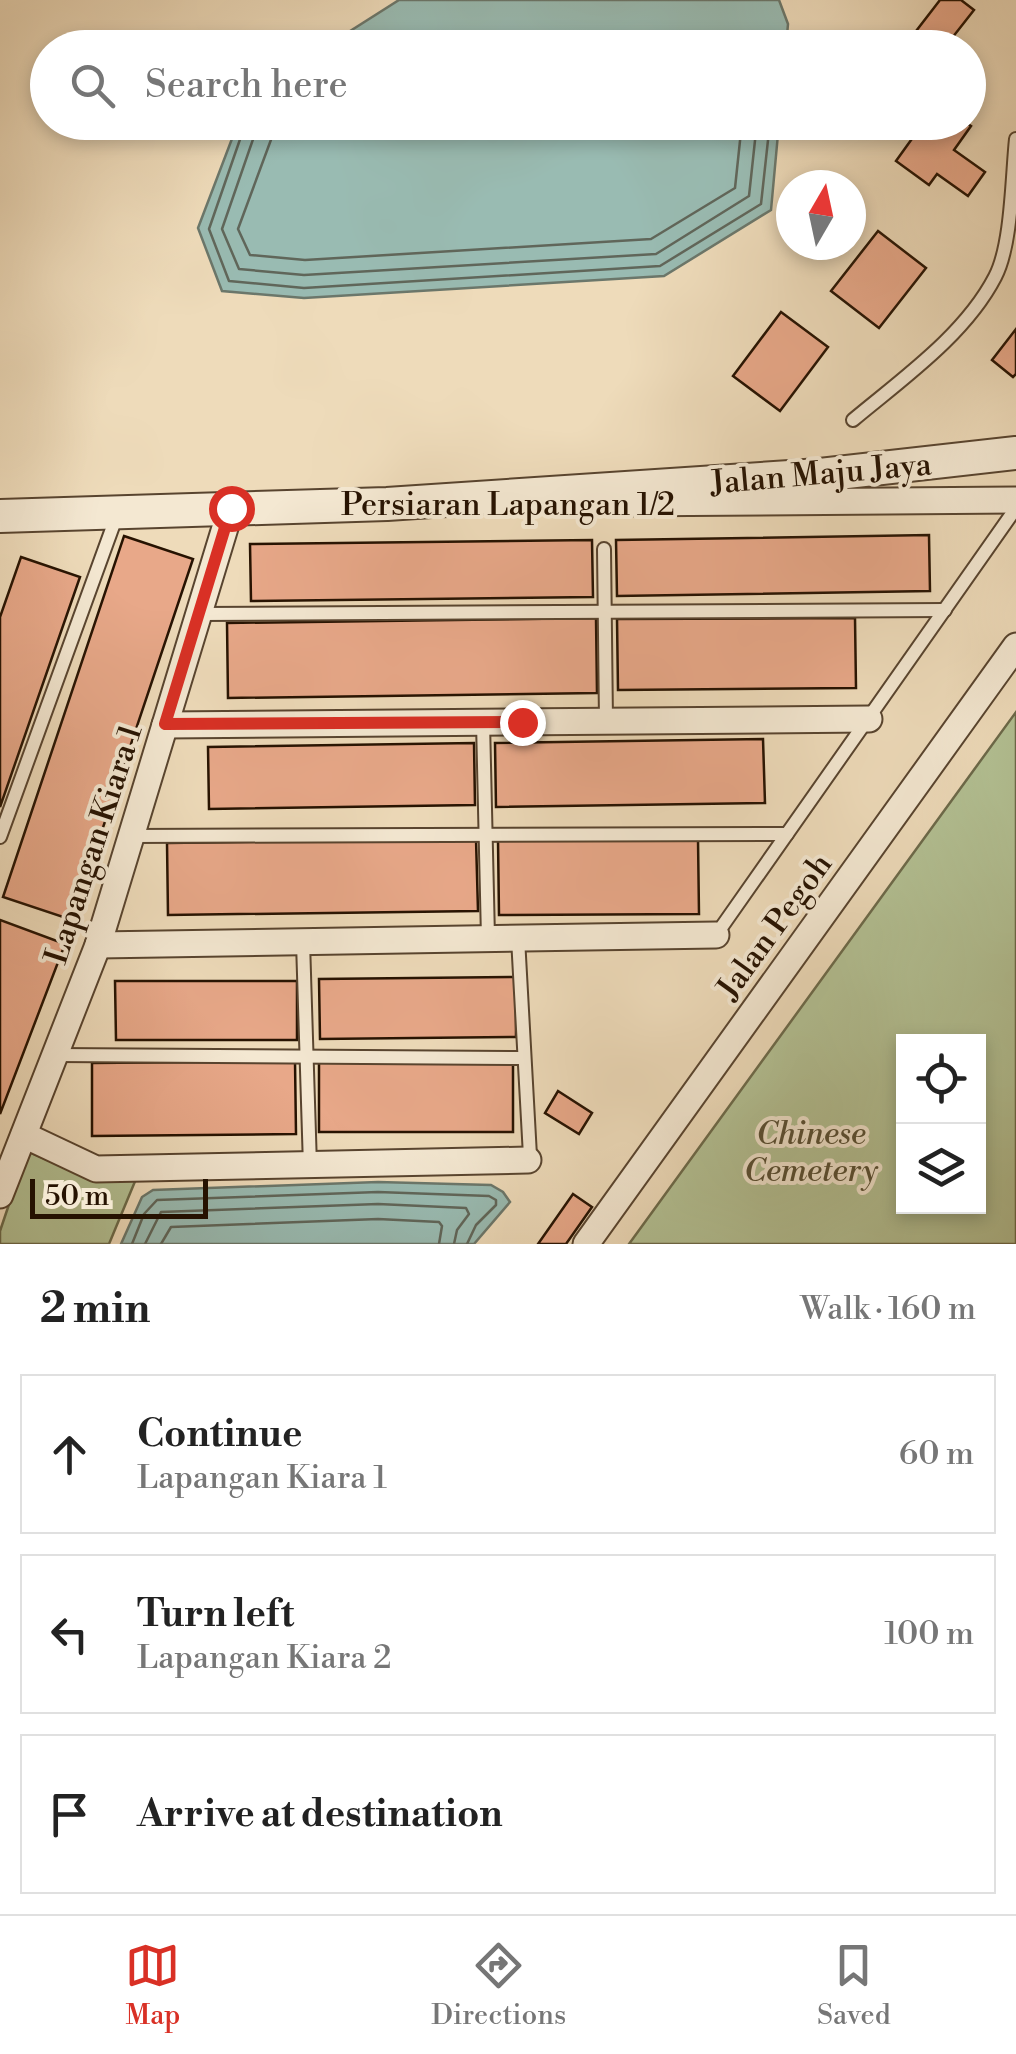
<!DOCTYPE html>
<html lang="en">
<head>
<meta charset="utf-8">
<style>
  :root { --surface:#fff; --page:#f6f6f6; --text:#222; --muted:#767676; --line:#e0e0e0; --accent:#d93025 }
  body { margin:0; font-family:"Libre Bodoni",serif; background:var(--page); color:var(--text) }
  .controls { position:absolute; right:30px; bottom:30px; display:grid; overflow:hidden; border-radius:0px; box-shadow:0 5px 15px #0003 }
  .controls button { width:90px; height:90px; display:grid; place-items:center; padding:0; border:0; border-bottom:2px solid var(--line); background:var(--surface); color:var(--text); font:50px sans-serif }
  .compass { position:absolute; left:776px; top:170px; width:90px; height:90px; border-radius:50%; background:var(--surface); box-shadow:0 5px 15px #0003; rotate:9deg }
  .scale { position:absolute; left:30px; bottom:25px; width:178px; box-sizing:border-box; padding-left:10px; border:5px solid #261201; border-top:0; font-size:28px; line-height:35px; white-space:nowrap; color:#261201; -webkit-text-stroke:8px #f4e8d2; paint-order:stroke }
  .stop { position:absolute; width:30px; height:30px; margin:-22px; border:8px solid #d93025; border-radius:50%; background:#fff }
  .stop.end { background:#d93025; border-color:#fff; box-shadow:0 2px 10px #0008 }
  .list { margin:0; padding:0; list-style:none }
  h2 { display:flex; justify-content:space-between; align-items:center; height:130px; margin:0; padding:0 40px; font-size:42px }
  h2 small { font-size:32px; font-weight:400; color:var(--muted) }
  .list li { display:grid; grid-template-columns:65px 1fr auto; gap:30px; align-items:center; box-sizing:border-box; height:160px; margin:0 20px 20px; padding:0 20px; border:2px solid var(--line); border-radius:0px }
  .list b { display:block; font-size:38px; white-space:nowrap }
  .list p { margin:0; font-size:32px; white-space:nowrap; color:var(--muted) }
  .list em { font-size:32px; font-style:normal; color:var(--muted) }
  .icon { flex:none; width:55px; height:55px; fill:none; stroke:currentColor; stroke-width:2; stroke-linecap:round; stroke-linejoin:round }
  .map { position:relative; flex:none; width:1016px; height:1244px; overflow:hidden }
  .search { position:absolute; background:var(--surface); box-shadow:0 5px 15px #0003; left:30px; right:30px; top:30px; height:110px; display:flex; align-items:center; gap:25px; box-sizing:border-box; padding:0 35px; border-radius:55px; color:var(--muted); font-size:38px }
  .sheet { height:670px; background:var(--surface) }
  nav { display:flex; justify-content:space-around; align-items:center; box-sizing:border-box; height:140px; border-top:2px solid var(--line); background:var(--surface); font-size:28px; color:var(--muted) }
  nav a { display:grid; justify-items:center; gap:5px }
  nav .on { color:var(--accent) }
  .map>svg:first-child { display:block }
  .green { fill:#b3c194; stroke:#6c6a4a; stroke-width:2.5; fill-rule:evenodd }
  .water { fill:#99bbb2; stroke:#6b776b; stroke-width:2.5 }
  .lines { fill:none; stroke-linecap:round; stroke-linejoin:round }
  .shore { stroke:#60665a; stroke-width:2.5 }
  .building { fill:#e8a889; stroke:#261201; stroke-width:2.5 }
  .service-casing { stroke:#58442f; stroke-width:16 }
  .minor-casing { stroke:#58442f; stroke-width:29 }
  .tertiary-casing { stroke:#58442f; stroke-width:36 }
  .service { stroke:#f4e8d2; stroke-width:12 }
  .minor { stroke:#f4e8d2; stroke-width:25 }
  .tertiary { stroke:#f4e8d2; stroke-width:32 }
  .route { stroke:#d93025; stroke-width:12 }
  .labels { text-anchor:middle; stroke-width:8; stroke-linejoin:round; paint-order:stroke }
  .street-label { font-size:32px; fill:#261201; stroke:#f4e8d2 }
  .park-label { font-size:32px; font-style:italic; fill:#574f34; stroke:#f4e8d2 }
</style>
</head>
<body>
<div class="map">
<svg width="1016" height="1244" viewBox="0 0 1016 1244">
  <rect width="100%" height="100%" fill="#eedbba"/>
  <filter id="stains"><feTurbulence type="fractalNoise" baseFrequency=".002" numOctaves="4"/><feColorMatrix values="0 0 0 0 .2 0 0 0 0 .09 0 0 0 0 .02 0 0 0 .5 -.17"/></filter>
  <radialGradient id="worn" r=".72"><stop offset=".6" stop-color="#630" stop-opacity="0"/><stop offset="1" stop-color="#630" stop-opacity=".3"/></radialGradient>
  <!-- green -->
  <g class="green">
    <path d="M1016 712V1244H629ZM904 1042H978V1206H904Z"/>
    <path d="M27 1151 91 1179H136L109 1244H0V1231Z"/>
  </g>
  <!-- water -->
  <g class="water">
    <path d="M399 0H779L788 24 786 47H325Z"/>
    <path d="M238 123V122L779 123 771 210 664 276 304 298 222 291 198 228Z"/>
    <path d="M378 1182 491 1185 503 1192 510 1202 474 1244H121L142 1197 153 1190Z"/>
  </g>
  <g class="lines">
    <!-- shore -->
    <g class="shore">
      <path d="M246 122 209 229 229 281 304 288 660 266 761 204 770 122"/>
      <path d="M259 122 222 229 239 269 304 275 656 254 749 196 757 122"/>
      <path d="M274 122 272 137 238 229 250 255 305 260 651 239 735 188 742 122"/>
      <path d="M132 1244 144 1214 157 1200 378 1192 489 1196 496 1200V1205L476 1225 467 1244"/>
      <path d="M145 1244 161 1212 378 1204 466 1208 469 1214 457 1230 454 1244"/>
      <path d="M161 1244 171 1227 378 1219 439 1222 442 1226 439 1244"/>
    </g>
  </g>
  <!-- building -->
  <g class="building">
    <path d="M940 0H961L974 10 952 38 964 48H903Z"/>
    <path d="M924 122H965L971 126 954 150 985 172 968 196 937 174 929 185 896 161Z"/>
    <path d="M878 231 926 268 879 328 831 291Z"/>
    <path d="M781 312 828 347 780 411 733 376Z"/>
    <path d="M1016 329V374L1013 377 992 360Z"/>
    <path d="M929 535 930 591 617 596 616 540Z"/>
    <path d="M124 536 193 559 72 920 3 897Z"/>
    <path d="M592 540 593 597 251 601 250 544Z"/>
    <path d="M21 557 80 577 0 807V617Z"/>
    <path d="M596 618 597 693 228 698 227 623Z"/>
    <path d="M855 618 856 688 618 690 617 619Z"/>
    <path d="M763 739 765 803 496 807 495 743Z"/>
    <path d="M474 743 475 805 209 809 208 747Z"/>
    <path d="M476 839 478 911 168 915 167 843Z"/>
    <path d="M698 839 699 914 499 915 498 840Z"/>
    <path d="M0 920 65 944 0 1114Z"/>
    <path d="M516 977V1037L320 1039 319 979Z"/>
    <path d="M115 981H297V1040H116Z"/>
    <rect x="319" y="1060" width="194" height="72"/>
    <path d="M295 1061 296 1134 92 1136V1063Z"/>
    <path d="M558 1091 592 1113 579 1134 545 1113Z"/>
    <path d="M573 1194 592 1207 566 1244H538Z"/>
  </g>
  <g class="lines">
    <!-- service casing -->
    <g class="service-casing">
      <g id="service">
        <path d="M853 420C902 379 965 335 995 277 1012 245 1012 176 1016 139"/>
        <path d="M604 549 606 721"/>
        <path d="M198 614 945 610"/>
        <path d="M483 722 488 938"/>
        <path d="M131 836 787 834"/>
        <path d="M0 837 117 515"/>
        <path d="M716 935 1016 508"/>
        <path d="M518 938 530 1156 528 1160"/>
        <path d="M303 942 310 1166"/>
        <path d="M55 1055 523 1058"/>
      </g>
    </g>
    <!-- minor casing -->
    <g class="minor-casing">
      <g id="minor">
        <path d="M616 503 1016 500"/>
        <path d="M165 725 869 719"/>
        <path d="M98 945 716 935"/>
        <path d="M24 1135 96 1169 528 1160"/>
        <path d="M0 1195 98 945 231 508"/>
        <path d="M586 1244 1016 646"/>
      </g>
    </g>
    <!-- tertiary casing -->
    <g class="tertiary-casing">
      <path id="tertiary" d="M0 516 387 504 820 475 1016 453"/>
    </g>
    <!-- service -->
    <use href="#service" class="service"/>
    <!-- minor -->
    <use href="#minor" class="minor"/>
    <!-- tertiary -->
    <use href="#tertiary" class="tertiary"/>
  </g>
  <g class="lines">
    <!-- route -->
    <path class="route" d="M231 508 165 724 522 722"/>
  </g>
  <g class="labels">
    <!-- street labels -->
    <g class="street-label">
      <text transform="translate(821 473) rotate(-5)" y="11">Jalan Maju Jaya</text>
      <text x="508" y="515">Persiaran Lapangan 1/2</text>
      <text transform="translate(93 844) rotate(-72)" y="11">Lapangan Kiara 1</text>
      <text transform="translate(774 926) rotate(-54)" y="11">Jalan Pegoh</text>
    </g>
    <!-- park labels -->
    <g class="park-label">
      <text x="811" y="1144">Chinese<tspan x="811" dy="37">Cemetery</tspan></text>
    </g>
  </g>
  <rect width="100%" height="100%" filter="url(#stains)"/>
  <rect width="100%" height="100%" fill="url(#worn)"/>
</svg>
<div class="controls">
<button><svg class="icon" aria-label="locate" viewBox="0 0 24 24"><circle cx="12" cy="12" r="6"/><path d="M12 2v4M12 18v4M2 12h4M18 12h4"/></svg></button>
<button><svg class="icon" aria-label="layers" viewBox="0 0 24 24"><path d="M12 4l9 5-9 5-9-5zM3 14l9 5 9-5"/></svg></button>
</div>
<svg class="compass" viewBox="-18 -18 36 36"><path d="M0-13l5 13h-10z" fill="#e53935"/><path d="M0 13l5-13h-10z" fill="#767676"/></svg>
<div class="scale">50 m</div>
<div class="stop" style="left:231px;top:508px"></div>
<div class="stop end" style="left:522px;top:722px"></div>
<div class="search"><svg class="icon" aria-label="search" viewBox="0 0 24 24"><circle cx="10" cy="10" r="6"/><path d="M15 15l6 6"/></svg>Search here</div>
</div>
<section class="sheet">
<h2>2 min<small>Walk · 160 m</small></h2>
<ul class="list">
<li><svg class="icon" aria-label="ahead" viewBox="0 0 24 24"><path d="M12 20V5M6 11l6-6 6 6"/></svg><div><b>Continue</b><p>Lapangan Kiara 1</p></div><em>60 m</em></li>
<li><svg class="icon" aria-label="left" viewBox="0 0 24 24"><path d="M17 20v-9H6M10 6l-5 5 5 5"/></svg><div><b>Turn left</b><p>Lapangan Kiara 2</p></div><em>100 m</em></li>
<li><svg class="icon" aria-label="arrive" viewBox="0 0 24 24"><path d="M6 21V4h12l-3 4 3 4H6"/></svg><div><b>Arrive at destination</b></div></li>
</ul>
</section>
<nav>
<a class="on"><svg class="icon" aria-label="map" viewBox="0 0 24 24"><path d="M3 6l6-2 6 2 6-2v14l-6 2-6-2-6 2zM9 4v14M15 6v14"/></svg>Map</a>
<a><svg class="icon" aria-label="directions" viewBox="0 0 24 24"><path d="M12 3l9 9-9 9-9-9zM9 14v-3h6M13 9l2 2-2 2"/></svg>Directions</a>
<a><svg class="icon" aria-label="saved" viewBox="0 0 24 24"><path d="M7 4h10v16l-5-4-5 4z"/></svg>Saved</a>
</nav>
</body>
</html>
